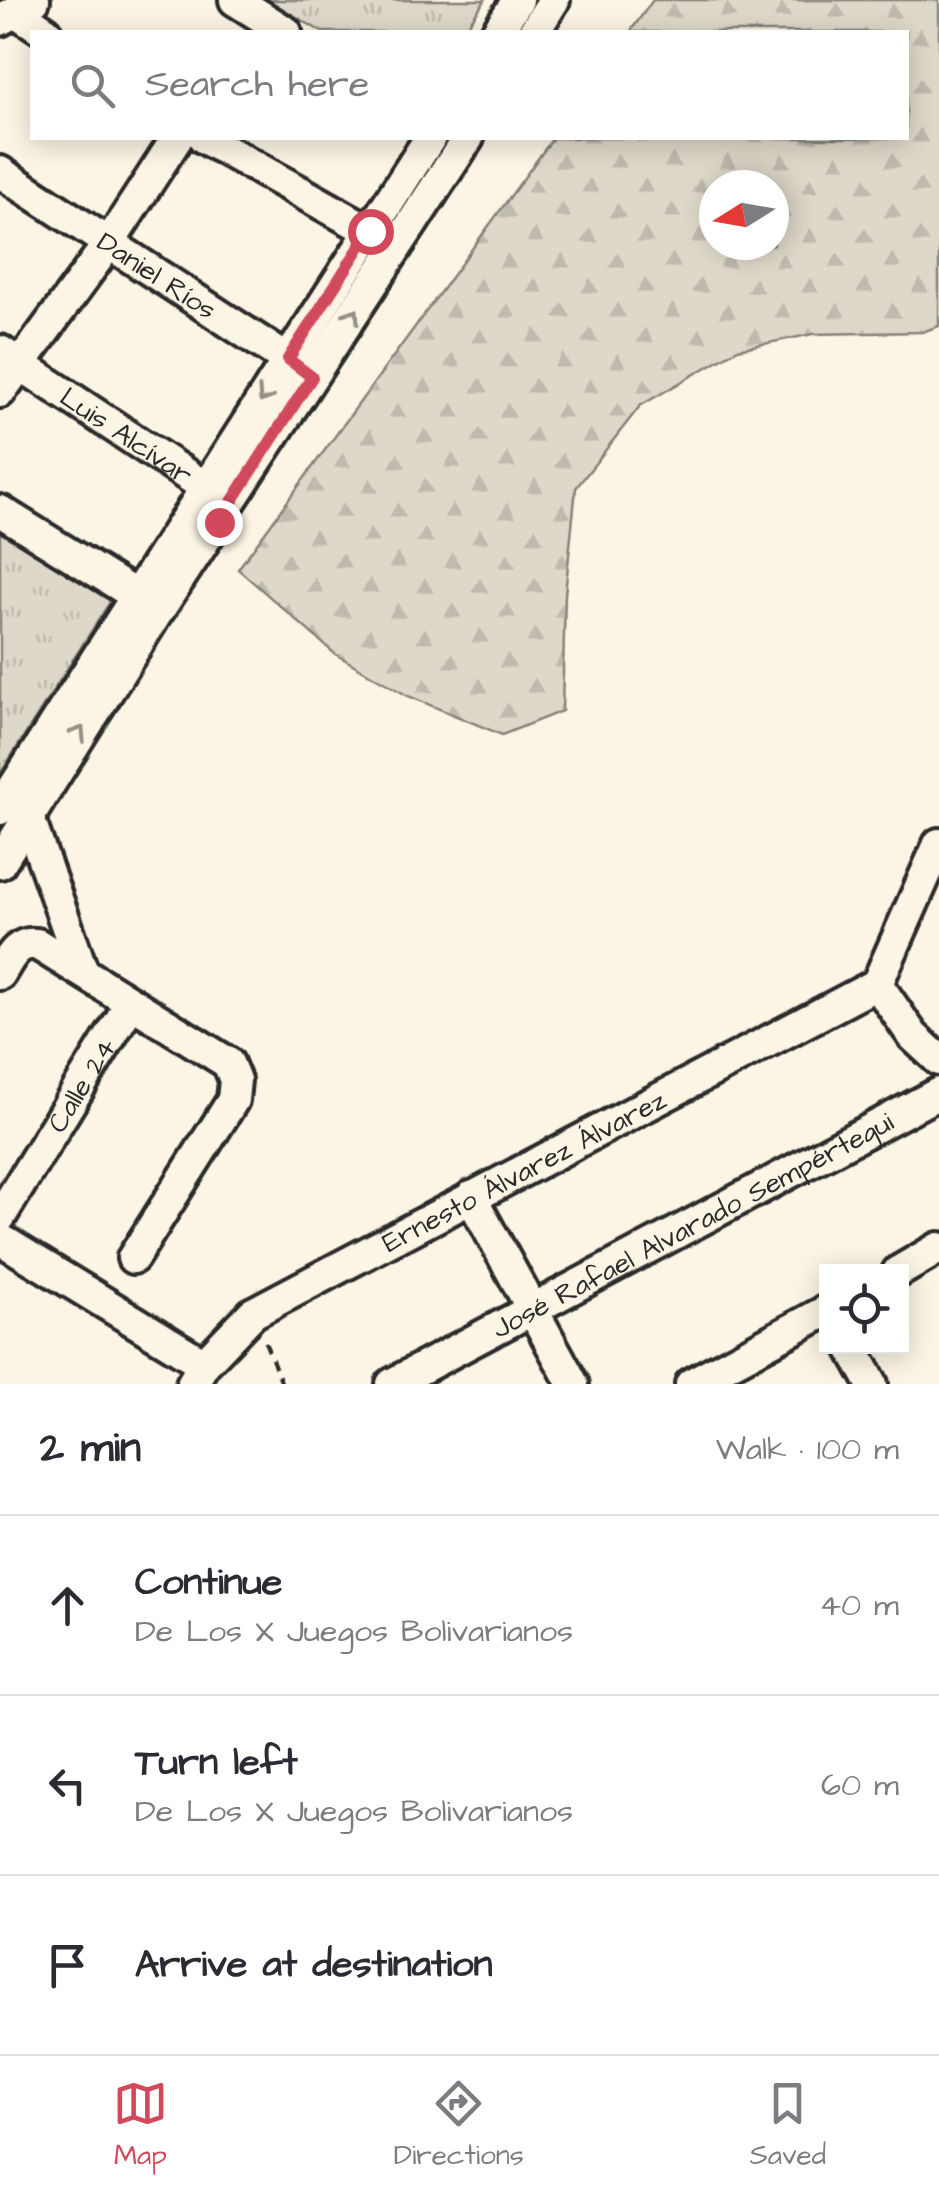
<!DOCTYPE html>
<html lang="en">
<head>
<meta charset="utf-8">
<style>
  :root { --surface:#fff; --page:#f2f2f3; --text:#2b2b33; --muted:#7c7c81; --line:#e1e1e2; --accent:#d1495b }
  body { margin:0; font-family:"Architects Daughter",sans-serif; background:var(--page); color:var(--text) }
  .controls { position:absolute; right:30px; bottom:30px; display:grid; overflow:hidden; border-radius:0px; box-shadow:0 5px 25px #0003 }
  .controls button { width:90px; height:90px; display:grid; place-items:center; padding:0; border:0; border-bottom:2px solid var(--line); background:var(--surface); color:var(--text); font:50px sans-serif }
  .compass { position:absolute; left:699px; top:170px; width:90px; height:90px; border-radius:50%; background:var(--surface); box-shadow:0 5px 25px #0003; rotate:259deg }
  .stop { position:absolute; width:30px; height:30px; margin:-22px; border:8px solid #d1495b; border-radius:50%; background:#fff }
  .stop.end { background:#d1495b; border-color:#fff; box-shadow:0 2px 10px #0008 }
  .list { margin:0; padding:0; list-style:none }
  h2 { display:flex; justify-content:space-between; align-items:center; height:130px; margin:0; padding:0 40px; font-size:42px }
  h2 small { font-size:32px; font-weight:400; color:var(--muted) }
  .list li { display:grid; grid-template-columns:65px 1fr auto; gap:30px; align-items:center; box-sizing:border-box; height:180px; padding:0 40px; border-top:2px solid var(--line) }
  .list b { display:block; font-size:38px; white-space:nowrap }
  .list p { margin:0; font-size:32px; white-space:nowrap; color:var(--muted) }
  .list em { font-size:32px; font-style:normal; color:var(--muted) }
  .icon { flex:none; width:55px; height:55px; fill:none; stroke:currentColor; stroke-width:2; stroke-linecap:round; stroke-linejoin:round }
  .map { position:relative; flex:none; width:939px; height:1384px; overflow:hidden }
  .search { position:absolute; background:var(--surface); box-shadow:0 5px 25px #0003; left:30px; right:30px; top:30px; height:110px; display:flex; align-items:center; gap:25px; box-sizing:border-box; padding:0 35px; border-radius:0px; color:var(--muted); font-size:38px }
  .sheet { height:670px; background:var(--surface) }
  nav { display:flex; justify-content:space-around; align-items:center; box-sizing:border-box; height:140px; border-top:2px solid var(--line); background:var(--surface); font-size:28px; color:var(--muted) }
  nav a { display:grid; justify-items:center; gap:5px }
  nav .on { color:var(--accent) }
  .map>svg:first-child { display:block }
  .forest { fill:url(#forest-firs); stroke:#84827a; stroke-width:2.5; fill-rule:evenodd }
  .park { fill:url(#park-tufts); stroke:#84827a; stroke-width:2.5 }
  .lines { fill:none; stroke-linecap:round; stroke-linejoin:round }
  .minor-casing { stroke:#2b2b2b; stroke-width:38 }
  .path { stroke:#2b2b2b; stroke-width:4; stroke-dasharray:10 8; stroke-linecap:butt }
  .minor { stroke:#fcf5e5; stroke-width:30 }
  .oneway { stroke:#949088 }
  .route { stroke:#d1495b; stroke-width:12 }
  .labels { text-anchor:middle; stroke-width:8; stroke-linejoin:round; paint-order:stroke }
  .street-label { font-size:28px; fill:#2b2b2b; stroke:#fcf5e5 }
</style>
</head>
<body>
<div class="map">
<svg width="939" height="1384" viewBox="0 0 939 1384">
  <defs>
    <pattern id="forest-firs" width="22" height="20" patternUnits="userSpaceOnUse" patternTransform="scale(2.5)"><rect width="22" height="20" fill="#ded8ca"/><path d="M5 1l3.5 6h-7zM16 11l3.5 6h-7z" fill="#bfbaae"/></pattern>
    <pattern id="park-tufts" width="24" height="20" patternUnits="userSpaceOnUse" patternTransform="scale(2.5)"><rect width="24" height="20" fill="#ded8ca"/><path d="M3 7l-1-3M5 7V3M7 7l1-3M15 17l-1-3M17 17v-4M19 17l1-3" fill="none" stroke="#bfbaae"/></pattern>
  </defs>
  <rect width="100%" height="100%" fill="#fcf5e5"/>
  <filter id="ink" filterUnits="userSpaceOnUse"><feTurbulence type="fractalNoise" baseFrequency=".01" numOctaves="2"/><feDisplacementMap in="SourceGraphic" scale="20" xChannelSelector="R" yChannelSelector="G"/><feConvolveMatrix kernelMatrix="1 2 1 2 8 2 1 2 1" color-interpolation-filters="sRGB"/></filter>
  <g filter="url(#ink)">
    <!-- forest -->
    <path class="forest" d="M653 0H939V326L922 332 813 334 738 349 640 406 576 488 565 594 562 711 502 735 408 696 335 654 238 569 553 138H906V32H630ZM714 185H774V245H714Z"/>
    <!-- park -->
    <g class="park">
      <path d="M268 0H485L463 32H322Z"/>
      <path d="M0 520 115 594 0 774Z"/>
    </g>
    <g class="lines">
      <!-- minor casing -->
      <g class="minor-casing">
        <g id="minor">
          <path d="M235 0 286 32"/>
          <path d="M15 11 46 32"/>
          <path d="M0 20 34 0"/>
          <path d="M497 32 518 0"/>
          <path d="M534 32 554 0"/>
          <path d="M204 138 370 231"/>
          <path id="s1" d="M0 172 303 370"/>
          <path id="s2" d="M0 351 205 487"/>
          <path d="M0 392 109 243 177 138"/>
          <path d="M0 511 135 595"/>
          <path d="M0 809 430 138"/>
          <path d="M28 816 82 970"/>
          <path d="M0 863 155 616 468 138"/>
          <path d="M0 974C10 958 16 941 37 944L228 1063 235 1080 233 1100 133 1258"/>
          <path d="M877 984 939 844"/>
          <path d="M877 984 913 1036 939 1060"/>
          <path d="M471 1197 573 1384"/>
          <path id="s3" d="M0 1217 131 1003"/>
          <path d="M0 1239 204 1364"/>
          <path d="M898 1272 939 1248"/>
          <path d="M851 1346 872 1384"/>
          <path id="s4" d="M192 1384 204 1364 253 1313 877 984"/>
          <path id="s5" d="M392 1384 939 1093"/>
          <path d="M691 1384 826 1311"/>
        </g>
      </g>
      <!-- path -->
      <path class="path" d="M265 1342 282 1384"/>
      <!-- minor -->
      <use href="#minor" class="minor"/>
    </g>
    <!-- one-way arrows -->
    <defs><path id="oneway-chevron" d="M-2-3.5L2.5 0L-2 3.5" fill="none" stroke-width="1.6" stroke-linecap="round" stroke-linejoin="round" transform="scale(2.5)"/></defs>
    <g class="oneway">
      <use href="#oneway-chevron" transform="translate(353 315) rotate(-57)"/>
      <use href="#oneway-chevron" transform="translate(264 396) rotate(123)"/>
      <use href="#oneway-chevron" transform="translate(79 733) rotate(-57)"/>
    </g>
  </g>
  <g class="lines" filter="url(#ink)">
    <!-- route -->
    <path class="route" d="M219 522 312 377 288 359 370 231"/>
  </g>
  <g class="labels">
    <!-- street labels -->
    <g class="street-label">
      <text dy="10" stroke="none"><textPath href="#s1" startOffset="188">Daniel Ríos</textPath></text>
      <text dy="10" stroke="none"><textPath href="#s2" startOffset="152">Luis Alcívar</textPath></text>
      <text dy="10" stroke="none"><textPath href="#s3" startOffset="155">Calle 24</textPath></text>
      <text dy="10" stroke="none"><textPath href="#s4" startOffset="400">Ernesto Álvarez Álvarez</textPath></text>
      <text dy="10" stroke="none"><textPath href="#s5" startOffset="340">José Rafael Alvarado Sempértegui</textPath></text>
    </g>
  </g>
</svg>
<div class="controls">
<button><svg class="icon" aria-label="locate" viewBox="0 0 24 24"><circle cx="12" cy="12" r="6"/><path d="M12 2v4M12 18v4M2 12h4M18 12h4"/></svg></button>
</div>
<svg class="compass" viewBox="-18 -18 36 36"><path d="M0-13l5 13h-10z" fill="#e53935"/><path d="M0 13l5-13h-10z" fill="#7c7c81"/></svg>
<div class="stop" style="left:370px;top:231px"></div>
<div class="stop end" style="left:219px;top:522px"></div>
<div class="search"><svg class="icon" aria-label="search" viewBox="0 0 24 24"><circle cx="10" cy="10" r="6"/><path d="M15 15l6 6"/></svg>Search here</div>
</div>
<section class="sheet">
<h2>2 min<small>Walk · 100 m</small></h2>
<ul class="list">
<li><svg class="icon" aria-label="ahead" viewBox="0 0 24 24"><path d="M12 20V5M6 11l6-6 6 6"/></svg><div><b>Continue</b><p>De Los X Juegos Bolivarianos</p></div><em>40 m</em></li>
<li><svg class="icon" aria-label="left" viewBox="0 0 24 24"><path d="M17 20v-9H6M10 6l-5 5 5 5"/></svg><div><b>Turn left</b><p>De Los X Juegos Bolivarianos</p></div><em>60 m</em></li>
<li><svg class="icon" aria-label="arrive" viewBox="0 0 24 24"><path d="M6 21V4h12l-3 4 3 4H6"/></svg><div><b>Arrive at destination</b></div></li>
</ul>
</section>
<nav>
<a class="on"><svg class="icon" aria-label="map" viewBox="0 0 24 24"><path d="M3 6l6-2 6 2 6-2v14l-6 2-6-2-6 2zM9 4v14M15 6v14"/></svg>Map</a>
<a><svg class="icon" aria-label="directions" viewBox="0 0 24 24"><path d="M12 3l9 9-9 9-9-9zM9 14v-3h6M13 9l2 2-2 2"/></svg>Directions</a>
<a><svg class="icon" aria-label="saved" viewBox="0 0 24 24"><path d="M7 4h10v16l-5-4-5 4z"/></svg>Saved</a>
</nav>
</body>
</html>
